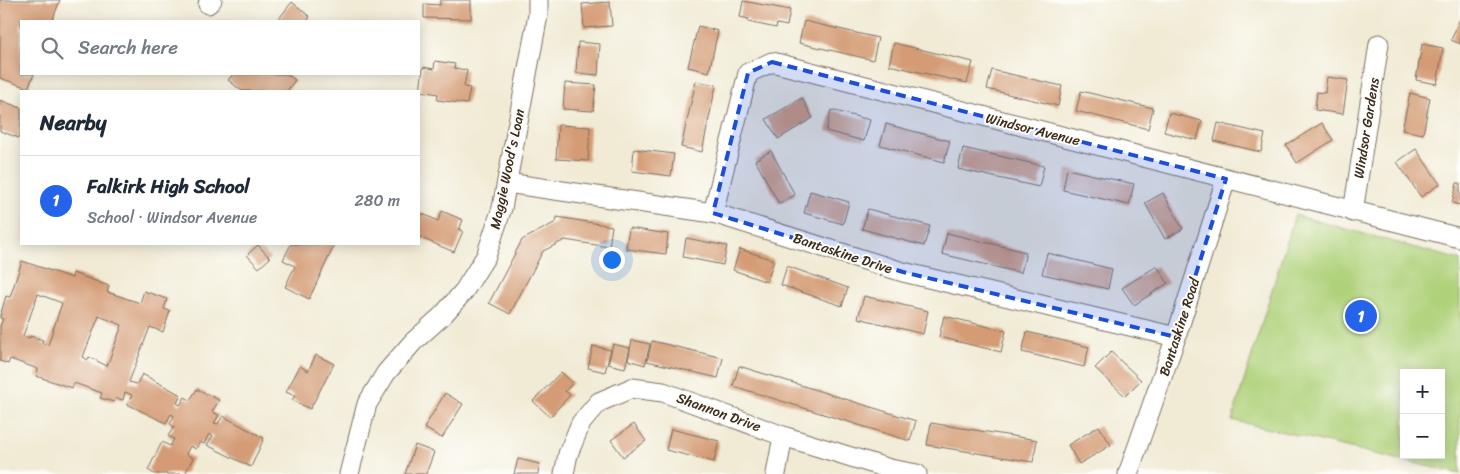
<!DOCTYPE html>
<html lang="en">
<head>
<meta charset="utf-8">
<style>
  :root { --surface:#fff; --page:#f2f2f3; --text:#1f2937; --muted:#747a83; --line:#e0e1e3; --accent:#2563eb }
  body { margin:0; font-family:Sriracha,sans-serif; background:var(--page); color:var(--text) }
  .controls { position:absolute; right:15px; bottom:15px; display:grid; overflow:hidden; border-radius:0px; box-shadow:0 2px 12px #0003 }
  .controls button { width:45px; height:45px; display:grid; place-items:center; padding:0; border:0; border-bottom:1px solid var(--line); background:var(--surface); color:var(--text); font:25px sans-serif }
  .you { position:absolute; left:611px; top:259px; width:18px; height:18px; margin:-12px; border:4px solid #fff; border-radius:50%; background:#1a73e8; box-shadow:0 0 0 8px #1a73e833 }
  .badge { display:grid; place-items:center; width:32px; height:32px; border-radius:50%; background:var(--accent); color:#fff; font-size:16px; font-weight:700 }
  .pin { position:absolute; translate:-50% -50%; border:2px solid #fff; box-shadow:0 1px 5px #0006 }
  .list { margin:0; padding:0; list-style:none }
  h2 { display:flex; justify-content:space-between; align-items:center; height:65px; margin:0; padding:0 20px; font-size:21px }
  h2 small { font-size:16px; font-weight:400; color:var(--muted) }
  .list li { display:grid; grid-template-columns:32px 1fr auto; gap:15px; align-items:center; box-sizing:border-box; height:90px; padding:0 20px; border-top:1px solid var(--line) }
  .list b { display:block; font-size:19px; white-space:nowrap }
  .list p { margin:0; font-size:16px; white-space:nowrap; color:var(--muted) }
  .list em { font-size:16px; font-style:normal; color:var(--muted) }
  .icon { flex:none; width:28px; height:28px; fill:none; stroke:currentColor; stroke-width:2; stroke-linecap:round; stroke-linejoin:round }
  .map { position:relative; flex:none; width:1460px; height:474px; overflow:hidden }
  .search { position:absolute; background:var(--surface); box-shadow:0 2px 12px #0003; left:20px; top:20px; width:400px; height:55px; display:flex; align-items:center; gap:12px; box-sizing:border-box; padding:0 18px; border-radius:0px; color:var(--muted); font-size:19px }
  .panel { position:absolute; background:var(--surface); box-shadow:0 2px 12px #0003; left:20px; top:90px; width:400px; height:155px; border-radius:0px }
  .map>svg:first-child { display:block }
  .green { fill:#afd179; stroke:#757e4c; fill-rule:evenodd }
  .building { fill:#d49b75; fill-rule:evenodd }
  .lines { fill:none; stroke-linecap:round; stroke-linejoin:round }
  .minor-casing { stroke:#7b6e5e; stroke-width:21 }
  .minor { stroke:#fff; stroke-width:19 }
  .marked { fill:#1d4ed8; fill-opacity:0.2; stroke:#1d4ed8; stroke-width:4; stroke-dasharray:10 6; stroke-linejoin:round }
  .labels { text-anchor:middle; stroke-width:4; stroke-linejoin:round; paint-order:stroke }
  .street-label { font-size:14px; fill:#3b2a1e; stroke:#fdfcf7 }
</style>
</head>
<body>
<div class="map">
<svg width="1460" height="474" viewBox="0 0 1460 474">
  <rect width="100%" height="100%" fill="#fdfcf7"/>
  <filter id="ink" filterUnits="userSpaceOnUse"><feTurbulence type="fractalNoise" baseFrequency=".02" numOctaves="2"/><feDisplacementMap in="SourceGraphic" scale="10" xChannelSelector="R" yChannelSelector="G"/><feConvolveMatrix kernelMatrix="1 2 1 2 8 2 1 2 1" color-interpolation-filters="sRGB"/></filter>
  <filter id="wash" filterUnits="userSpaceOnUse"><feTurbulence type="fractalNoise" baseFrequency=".0096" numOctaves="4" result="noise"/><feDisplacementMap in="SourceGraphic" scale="20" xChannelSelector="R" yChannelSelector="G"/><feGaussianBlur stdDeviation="1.12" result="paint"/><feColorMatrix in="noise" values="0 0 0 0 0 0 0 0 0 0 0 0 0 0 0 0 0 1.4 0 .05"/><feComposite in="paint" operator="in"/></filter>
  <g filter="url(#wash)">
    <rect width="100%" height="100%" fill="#f1ebd5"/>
    <!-- green -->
    <path class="green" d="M1295 215 1460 260V474L1232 420ZM1404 373H1441V455H1404Z"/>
    <g id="blocks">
      <!-- building -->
      <g class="building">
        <path d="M0 0H60L52 21H21V74H34L28 88 0 78Z"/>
        <path d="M440 0H471V19L424 18V4L440 5Z"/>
        <path d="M743 1 790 10 787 26 777 24 776 28 748 22 749 19 740 17Z"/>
        <path d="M292 2 310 17 307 21H277Z"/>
        <path d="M610 2 612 26 584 28 582 4Z"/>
        <path d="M1460 19V44L1451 40Z"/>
        <path d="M804 21 878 38 873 60 799 43Z"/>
        <path d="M698 26 718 31 709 72 688 67Z"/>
        <path d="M578 42 600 44 598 75 576 73Z"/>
        <path d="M894 43 973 62 967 83 889 65Z"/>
        <path d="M1422 44 1443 48 1437 84 1416 80Z"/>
        <path d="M435 61 455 64 454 68 467 70 464 87 470 88 467 104 437 100 438 94 420 91 423 67 434 69Z"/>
        <path d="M992 70 1062 86 1058 106 987 89Z"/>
        <path d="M233 74H287L295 80 287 91H242L228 80Z"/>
        <path d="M1327 77 1348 80 1343 114 1315 110 1317 92 1325 93Z"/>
        <path d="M696 81 716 85 702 152 681 147Z"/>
        <path d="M565 83 596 85 593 111 563 109Z"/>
        <path d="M1081 91 1153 108 1148 129 1076 111Z"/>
        <path d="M1410 93 1430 98 1423 134 1402 130Z"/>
        <path d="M802 98 813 118 778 139 766 119Z"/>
        <path d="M0 100 21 108V132L19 138 0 131Z"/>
        <path d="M831 110 870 120 864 141 826 131Z"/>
        <path d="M1169 113 1202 121 1197 140 1164 132Z"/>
        <path d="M1218 123 1265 134 1261 152 1214 141Z"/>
        <path d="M1322 123 1333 140 1297 163 1286 145Z"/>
        <path d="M886 124 950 141 944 162 880 145Z"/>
        <path d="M558 125 590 127 588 161 556 159Z"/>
        <path d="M963 148 1044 166 1039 187 958 169Z"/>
        <path d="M634 149 674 154 671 176 632 171Z"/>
        <path d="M1416 149 1440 184 1421 197 1397 162Z"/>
        <path d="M771 151 795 195 779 204 755 160Z"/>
        <path d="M1067 169 1134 184 1129 205 1063 190Z"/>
        <path d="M1457 183H1460V205L1452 203Z"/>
        <path d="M810 191 849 202 843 224 804 213Z"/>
        <path d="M1163 193 1183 229 1165 239 1145 203Z"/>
        <path d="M868 209 930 226 924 246 862 229Z"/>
        <path d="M442 211 463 220 459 230 463 231 454 252 419 237V212L438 221Z"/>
        <path d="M557 217 612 226 609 247 565 240 543 251 510 314 489 303 522 240 556 222Z"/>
        <path d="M629 228 668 234 666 254 626 249Z"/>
        <path d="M947 233 1026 252 1021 273 942 254Z"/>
        <path d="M686 238 727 246 723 265 683 257Z"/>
        <path d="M291 244H335L309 299 285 287 295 266 283 260Z"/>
        <path d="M258 245 270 258 259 268 247 255Z"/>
        <path d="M740 249 774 260 767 282 733 270Z"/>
        <path d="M1047 253 1112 269 1108 289 1042 274Z"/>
        <path d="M22 261 72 278 73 273 109 286 107 292 140 303 144 291 167 299 164 309 170 311 163 332 150 327 129 382 137 384 142 374 181 395 177 403 180 405 185 397 190 400 197 389 219 400 212 412 219 415 214 423 218 424 223 416 264 438 251 467 207 445 213 436 209 434 204 444 200 442 196 449 190 446 186 454 193 458 185 474H154L148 470 162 442 170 446 174 439 168 436 174 427 170 424 174 416 171 414 166 423 127 404 132 395 125 392 123 400 116 398 114 402 100 398 102 393 74 383 72 388 36 376 38 369 10 359 8 364 0 361V326L3 319 0 318V316L6 296 10 297ZM38 294 62 303 48 345 42 343 43 340 30 336V338L23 336ZM99 316 122 325 107 366 89 357 88 360 83 357Z"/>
        <path d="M787 266 848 288 842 306 781 285Z"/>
        <path d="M1157 266 1168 283 1134 305 1122 288Z"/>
        <path d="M864 296 928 311 923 334 858 318Z"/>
        <path d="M944 316 1006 331 1001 352 939 337Z"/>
        <path d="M1027 332 1089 347 1084 367 1022 352Z"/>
        <path d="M632 340 650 344 645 365 628 360Z"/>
        <path d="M652 341 723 358 718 378 647 361Z"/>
        <path d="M613 344 630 348 625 368 608 364Z"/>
        <path d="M593 346 611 350 605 372 588 368Z"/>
        <path d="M1111 352 1141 380 1125 396 1095 368Z"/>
        <path d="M316 355 334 364 310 409 292 400 295 396 286 392 300 366 308 371Z"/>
        <path d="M739 366 916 421 910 441 733 386Z"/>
        <path d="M561 372 573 383 565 391 570 395 550 417 533 401Z"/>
        <path d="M445 393 463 404 442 438 424 428Z"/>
        <path d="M931 423 1037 440 1033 462 927 445Z"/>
        <path d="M634 424 646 441 623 457 611 440Z"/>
        <path d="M1099 426 1111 445 1079 464 1068 445Z"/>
        <path d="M671 429 719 441 714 462 666 450Z"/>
        <path d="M415 445 434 452 426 474H405Z"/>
        <path d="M518 459 540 464 538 474H514Z"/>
      </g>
    </g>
  </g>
  <g filter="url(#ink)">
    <use href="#blocks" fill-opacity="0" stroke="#7b6e5e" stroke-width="1"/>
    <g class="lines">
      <!-- minor casing -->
      <g class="minor-casing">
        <g id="minor">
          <path d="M208 4 212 0"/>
          <path d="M507 183 713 213 903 272 1176 337"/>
          <path d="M1353 212 1379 44"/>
          <path d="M713 213 748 73 772 62 1460 238"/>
          <path d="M349 474 367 404 386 373 413 342 443 315 464 291 486 256 502 208 538 15V0"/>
          <path d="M564 474 568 454 581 423 599 402 632 388 663 392 783 436 890 469 917 474"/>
          <path d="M776 474 783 436"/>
          <path d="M1128 474 1176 337 1226 179"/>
        </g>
      </g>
      <!-- minor -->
      <use href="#minor" class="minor"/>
    </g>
  </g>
  <!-- marked area -->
  <path class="marked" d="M772 62 1226 179 1176 337 903 272 713 213 748 73Z"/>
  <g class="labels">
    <!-- street labels -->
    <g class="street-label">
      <text transform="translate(1366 128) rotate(-81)" y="5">Windsor Gardens</text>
      <text transform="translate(1033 129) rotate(14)" y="5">Windsor Avenue</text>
      <text transform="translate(507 169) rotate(-78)" y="5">Maggie Wood's Loan</text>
      <text transform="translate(843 253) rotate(18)" y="5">Bantaskine Drive</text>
      <text transform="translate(1179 327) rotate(-72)" y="5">Bantaskine Road</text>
      <text transform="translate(719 412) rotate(20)" y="5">Shannon Drive</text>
    </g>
  </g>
</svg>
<div class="controls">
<button>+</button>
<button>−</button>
</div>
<div class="you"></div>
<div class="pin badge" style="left:1361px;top:316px">1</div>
<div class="search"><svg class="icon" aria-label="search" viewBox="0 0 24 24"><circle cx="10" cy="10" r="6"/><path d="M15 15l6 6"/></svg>Search here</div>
<section class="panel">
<h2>Nearby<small></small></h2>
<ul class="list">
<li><span class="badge">1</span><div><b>Falkirk High School</b><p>School · Windsor Avenue</p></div><em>280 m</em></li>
</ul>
</section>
</div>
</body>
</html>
